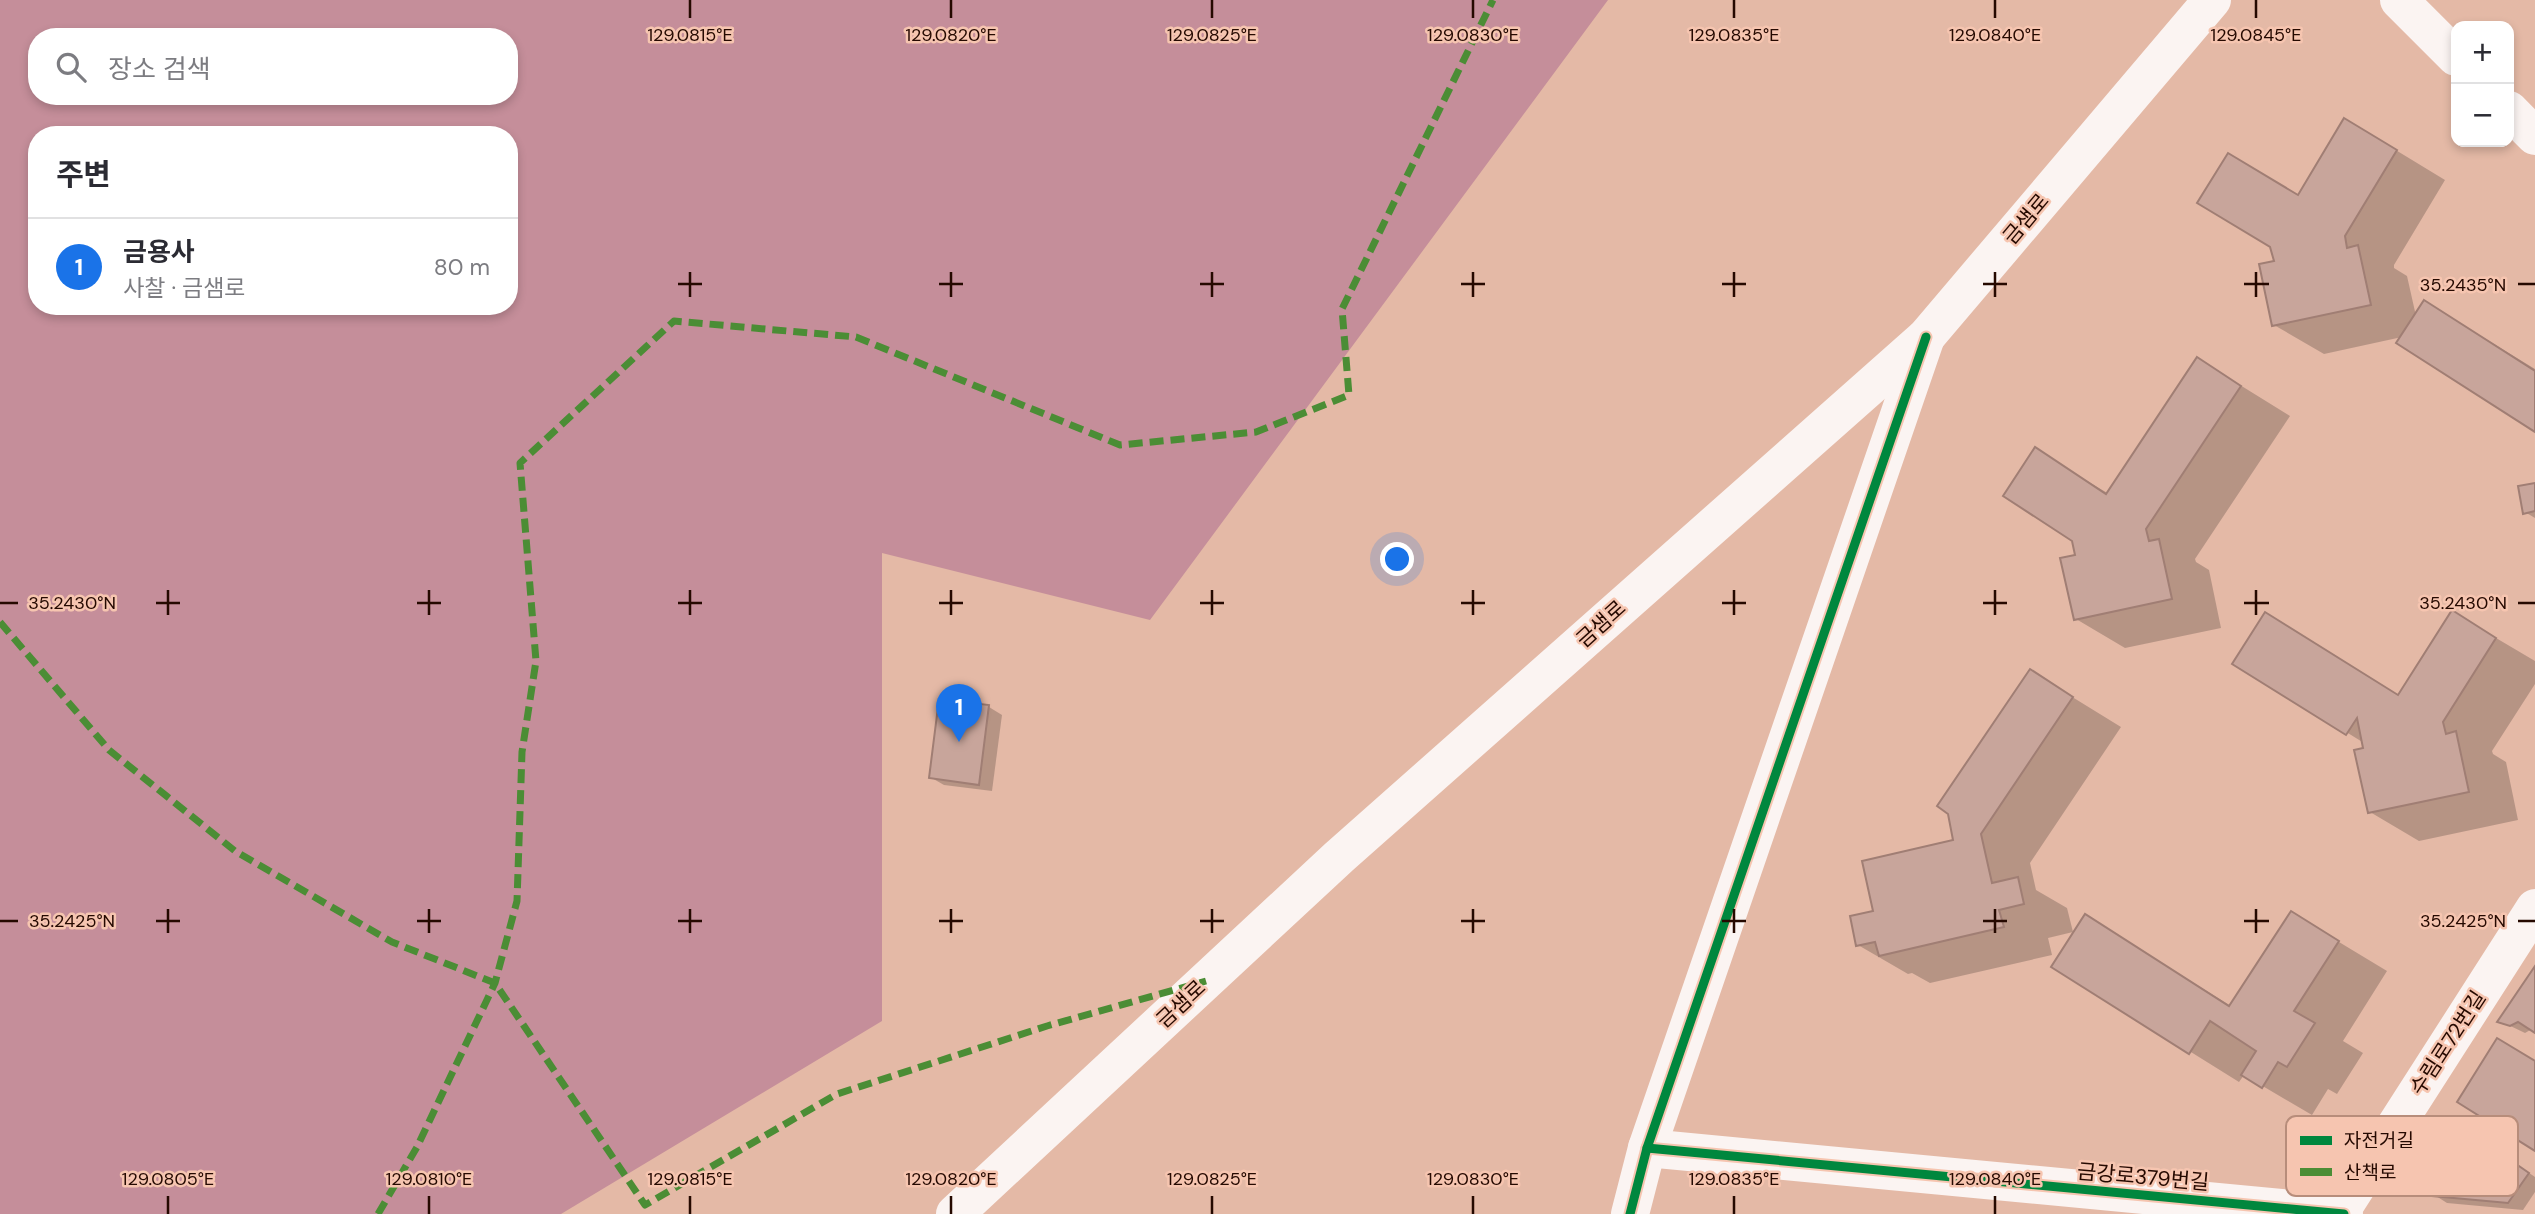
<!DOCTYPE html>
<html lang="ko">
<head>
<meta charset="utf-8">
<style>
  :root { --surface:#fff; --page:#f2f2f3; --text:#2b2b33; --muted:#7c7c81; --line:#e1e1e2; --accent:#1a73e8 }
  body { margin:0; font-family:"DM Sans","Noto Sans KR",sans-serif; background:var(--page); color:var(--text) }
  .controls { position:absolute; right:21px; top:21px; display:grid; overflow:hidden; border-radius:14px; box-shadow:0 4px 10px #0003 }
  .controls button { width:63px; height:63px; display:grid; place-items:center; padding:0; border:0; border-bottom:2px solid var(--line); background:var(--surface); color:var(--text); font:35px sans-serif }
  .you { position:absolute; left:1398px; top:560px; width:24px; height:24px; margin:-18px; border:5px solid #fff; border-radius:50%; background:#1a73e8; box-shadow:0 0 0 10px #1a73e833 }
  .badge { display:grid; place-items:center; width:46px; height:46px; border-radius:50%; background:var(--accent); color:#fff; font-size:23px; font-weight:700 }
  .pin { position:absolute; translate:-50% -58px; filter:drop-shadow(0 2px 4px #0008) }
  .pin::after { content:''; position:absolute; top:37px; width:24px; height:21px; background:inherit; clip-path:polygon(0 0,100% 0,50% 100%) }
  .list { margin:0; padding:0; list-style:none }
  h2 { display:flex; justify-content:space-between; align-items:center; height:91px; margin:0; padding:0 28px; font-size:30px }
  h2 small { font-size:23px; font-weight:400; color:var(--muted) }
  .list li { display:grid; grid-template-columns:46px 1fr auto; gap:21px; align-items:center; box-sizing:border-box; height:98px; padding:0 28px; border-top:2px solid var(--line) }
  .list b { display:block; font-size:26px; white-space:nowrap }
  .list p { margin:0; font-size:23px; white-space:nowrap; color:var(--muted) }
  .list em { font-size:23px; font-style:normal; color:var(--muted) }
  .icon { flex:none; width:38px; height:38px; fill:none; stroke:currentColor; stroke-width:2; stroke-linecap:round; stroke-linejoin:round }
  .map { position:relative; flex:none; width:2535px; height:1214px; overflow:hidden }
  .search { position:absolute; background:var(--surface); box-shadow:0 4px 10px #0003; left:28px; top:28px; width:490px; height:77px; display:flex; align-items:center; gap:18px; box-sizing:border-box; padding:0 24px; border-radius:28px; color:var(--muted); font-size:26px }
  .panel { position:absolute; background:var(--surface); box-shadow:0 4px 10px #0003; left:28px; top:126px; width:490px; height:189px; border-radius:28px }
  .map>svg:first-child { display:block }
  .forest { fill:#c58e9a; fill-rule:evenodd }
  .shadow { fill:#0003 }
  .building { fill:#c8a59b; stroke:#a07e74; stroke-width:2 }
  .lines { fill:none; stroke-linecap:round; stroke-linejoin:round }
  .street { stroke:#fbf4f2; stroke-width:38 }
  .secondary { stroke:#fbf4f2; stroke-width:38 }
  .quiet { stroke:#4b8d35; stroke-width:7; stroke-dasharray:14 7; stroke-linecap:butt }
  .cycleway-casing { stroke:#f6c5b0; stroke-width:13 }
  .cycleway { stroke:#00873e; stroke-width:9 }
  .ticks { fill:none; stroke:#250900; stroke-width:2.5 }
  .labels { text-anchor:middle; stroke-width:5; stroke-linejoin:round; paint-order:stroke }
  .street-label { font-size:21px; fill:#250900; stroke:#f6c5b0 }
  .key { fill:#f6c5b0; stroke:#b78d7b; stroke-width:2 }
  .key-label { font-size:19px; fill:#250900 }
  .ticks-label { font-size:18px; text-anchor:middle; fill:#250900; stroke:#f6c5b0; stroke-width:5; stroke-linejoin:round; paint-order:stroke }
</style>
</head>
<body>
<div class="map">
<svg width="2535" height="1214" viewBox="0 0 2535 1214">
  <rect width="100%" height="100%" fill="#e4b9a6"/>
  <!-- forest -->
  <path class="forest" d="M0 0H1608L1150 620 882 553V1021L561 1214H0ZM37 37H509V96H37ZM37 135H509V306H37Z"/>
  <!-- shadow -->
  <g class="shadow">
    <path d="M2394 149 2445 180 2394 265V268L2407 276 2416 316 2425 302 2535 369V430L2402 337 2324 354 2274 325 2276 262 2299 196Z"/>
    <path d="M2198 359 2290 416 2195 559 2196 562 2209 570 2221 628 2125 648 2076 619 2077 556 2074 540 2035 450 2109 494Z"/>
    <path d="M2535 484V518L2525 512Z"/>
    <path d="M2452 612 2535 661V684L2492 751 2493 754 2506 762 2518 820 2419 841 2370 812 2364 743 2235 663 2315 643 2399 696Z"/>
    <path d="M2030 671 2121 727 2030 863 2036 890 2067 908 2073 932 2048 938 2052 955 1930 983 1912 973 1908 974 1858 945 1875 913 1956 841Z"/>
    <path d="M989 707 1002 715 992 791 944 785 930 777Z"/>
    <path d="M2291 913 2387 971 2343 1041 2363 1053 2337 1094 2328 1089 2312 1115 2244 1075 2239 1082 2053 966 2085 916 2231 1006Z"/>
    <path d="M2535 969V1031L2532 1029 2525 1033 2500 1021Z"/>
    <path d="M2462 1127 2535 1177V1192L2523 1210 2447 1203 2433 1194Z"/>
  </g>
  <!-- building -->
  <g class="building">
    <path d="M2344 118 2397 150 2345 236 2347 248 2358 245 2371 305 2272 326 2259 264 2274 261 2270 247 2197 203 2228 153 2298 195Z"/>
    <path d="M2424 300 2535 371V432L2396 343Z"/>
    <path d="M2197 357 2241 386 2146 529 2149 541 2159 539 2172 599 2074 620 2060 558 2075 555 2072 541 2003 496 2035 447 2106 494Z"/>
    <path d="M2535 483V511L2523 514 2518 486Z"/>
    <path d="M2452 610 2496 638 2443 722 2446 734 2456 731 2469 792 2368 813 2354 750 2363 748 2357 718 2346 735 2232 664 2265 612 2398 695Z"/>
    <path d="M2030 669 2073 697 1981 834 1992 883 2018 877 2024 904 1999 910 2004 927 1879 956 1875 942 1856 946 1850 916 1873 911 1862 861 1953 840 1948 814 1937 806Z"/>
    <path d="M939 699 989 705 979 785 929 778Z"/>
    <path d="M2291 911 2339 941 2294 1011 2315 1023 2287 1067 2278 1062 2262 1088 2241 1075 2256 1051 2210 1021 2189 1054 2051 967 2085 914 2229 1006Z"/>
    <path d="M2535 966V1033L2518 1022 2510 1026 2497 1022Z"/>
    <path d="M2497 1038 2535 1061V1151L2457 1102Z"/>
    <path d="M2448 1117 2529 1173 2508 1203 2432 1196 2412 1169Z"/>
  </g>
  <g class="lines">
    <!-- street -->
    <g class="street">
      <path d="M2399 0 2456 57"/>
      <path d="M2509 110 2535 136"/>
      <path d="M1647 1148 2344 1214"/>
      <path d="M1630 1214 1647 1148 1926 337"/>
      <path d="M2339 1214 2535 908"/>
    </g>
    <!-- secondary -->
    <path class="secondary" d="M955 1214 1339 857 1926 337 2212 0"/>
    <!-- quiet -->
    <g class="quiet">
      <path d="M0 622 109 750 235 851 392 942 495 983 645 1205 837 1094 1047 1026 1206 981"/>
      <path d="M378 1214 417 1147 495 983 517 901 522 752 536 661 520 463 674 321 856 337 1120 445 1256 432 1349 395 1342 309 1493 0"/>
    </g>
    <!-- cycleway casing -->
    <g class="cycleway-casing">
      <g id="cycleway">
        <path d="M1647 1148 2344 1214"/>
        <path d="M1630 1214 1647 1148 1926 337"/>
      </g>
    </g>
    <!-- cycleway -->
    <use href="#cycleway" class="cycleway"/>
  </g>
  <!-- ticks -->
  <path class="ticks" d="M690 0V18M951 0V18M1212 0V18M1473 0V18M1734 0V18M1995 0V18M2256 0V18M690 272V297M951 272V297M1212 272V297M1473 272V297M1734 272V297M1995 272V297M2256 272V297M678 284H702M939 284H963M1200 284H1224M1461 284H1485M1722 284H1746M1983 284H2007M2244 284H2269M2518 284H2535M168 590V615M429 590V615M690 590V615M951 590V615M1212 590V615M1473 590V615M1734 590V615M1995 590V615M2256 590V615M0 603H18M156 603H180M417 603H441M678 603H702M939 603H963M1200 603H1224M1461 603H1485M1722 603H1746M1983 603H2007M2244 603H2269M2518 603H2535M168 909V933M429 909V933M690 909V933M951 909V933M1212 909V933M1473 909V933M1734 909V933M1995 909V933M2256 909V933M0 921H18M156 921H180M417 921H441M678 921H702M939 921H963M1200 921H1224M1461 921H1485M1722 921H1746M1983 921H2007M2244 921H2269M2518 921H2535M168 1196V1214M429 1196V1214M690 1196V1214M951 1196V1214M1212 1196V1214M1473 1196V1214M1734 1196V1214M1995 1196V1214"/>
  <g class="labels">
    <!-- street labels -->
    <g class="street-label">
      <text transform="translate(2026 219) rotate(-50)" y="7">금샘로</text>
      <text transform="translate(1601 624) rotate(-42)" y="7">금샘로</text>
      <text transform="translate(1181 1004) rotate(-43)" y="7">금샘로</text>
      <text transform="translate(2448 1043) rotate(-57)" y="7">수림로72번길</text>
      <text transform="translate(2143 1177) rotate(5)" y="7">금강로379번길</text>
    </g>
  </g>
  <!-- legend -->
  <rect x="2286" y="1116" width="232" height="80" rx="10" class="key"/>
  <rect x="2300" y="1136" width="32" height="9" fill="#00873e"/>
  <rect x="2300" y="1168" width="32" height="8" fill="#4b8d35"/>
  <g class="key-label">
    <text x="2344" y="1147">자전거길</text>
    <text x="2344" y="1179">산책로</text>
  </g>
  <g class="ticks-label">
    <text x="690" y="41">129.0815°E</text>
    <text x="951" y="41">129.0820°E</text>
    <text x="1212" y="41">129.0825°E</text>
    <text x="1473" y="41">129.0830°E</text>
    <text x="1734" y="41">129.0835°E</text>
    <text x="1995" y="41">129.0840°E</text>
    <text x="2256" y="41">129.0845°E</text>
    <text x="2463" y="291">35.2435°N</text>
    <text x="72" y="609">35.2430°N</text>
    <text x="2463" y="609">35.2430°N</text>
    <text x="72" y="927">35.2425°N</text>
    <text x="2463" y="927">35.2425°N</text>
    <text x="168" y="1185">129.0805°E</text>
    <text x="429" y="1185">129.0810°E</text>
    <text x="690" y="1185">129.0815°E</text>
    <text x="951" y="1185">129.0820°E</text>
    <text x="1212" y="1185">129.0825°E</text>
    <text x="1473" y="1185">129.0830°E</text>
    <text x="1734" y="1185">129.0835°E</text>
    <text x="1995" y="1185">129.0840°E</text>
  </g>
</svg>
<div class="controls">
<button>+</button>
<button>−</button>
</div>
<div class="you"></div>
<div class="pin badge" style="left:959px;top:742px">1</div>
<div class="search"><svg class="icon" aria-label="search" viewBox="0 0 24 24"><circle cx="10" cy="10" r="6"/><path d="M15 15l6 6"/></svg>장소 검색</div>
<section class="panel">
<h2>주변<small></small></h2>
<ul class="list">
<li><span class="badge">1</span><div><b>금용사</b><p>사찰 · 금샘로</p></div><em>80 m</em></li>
</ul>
</section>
</div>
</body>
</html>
